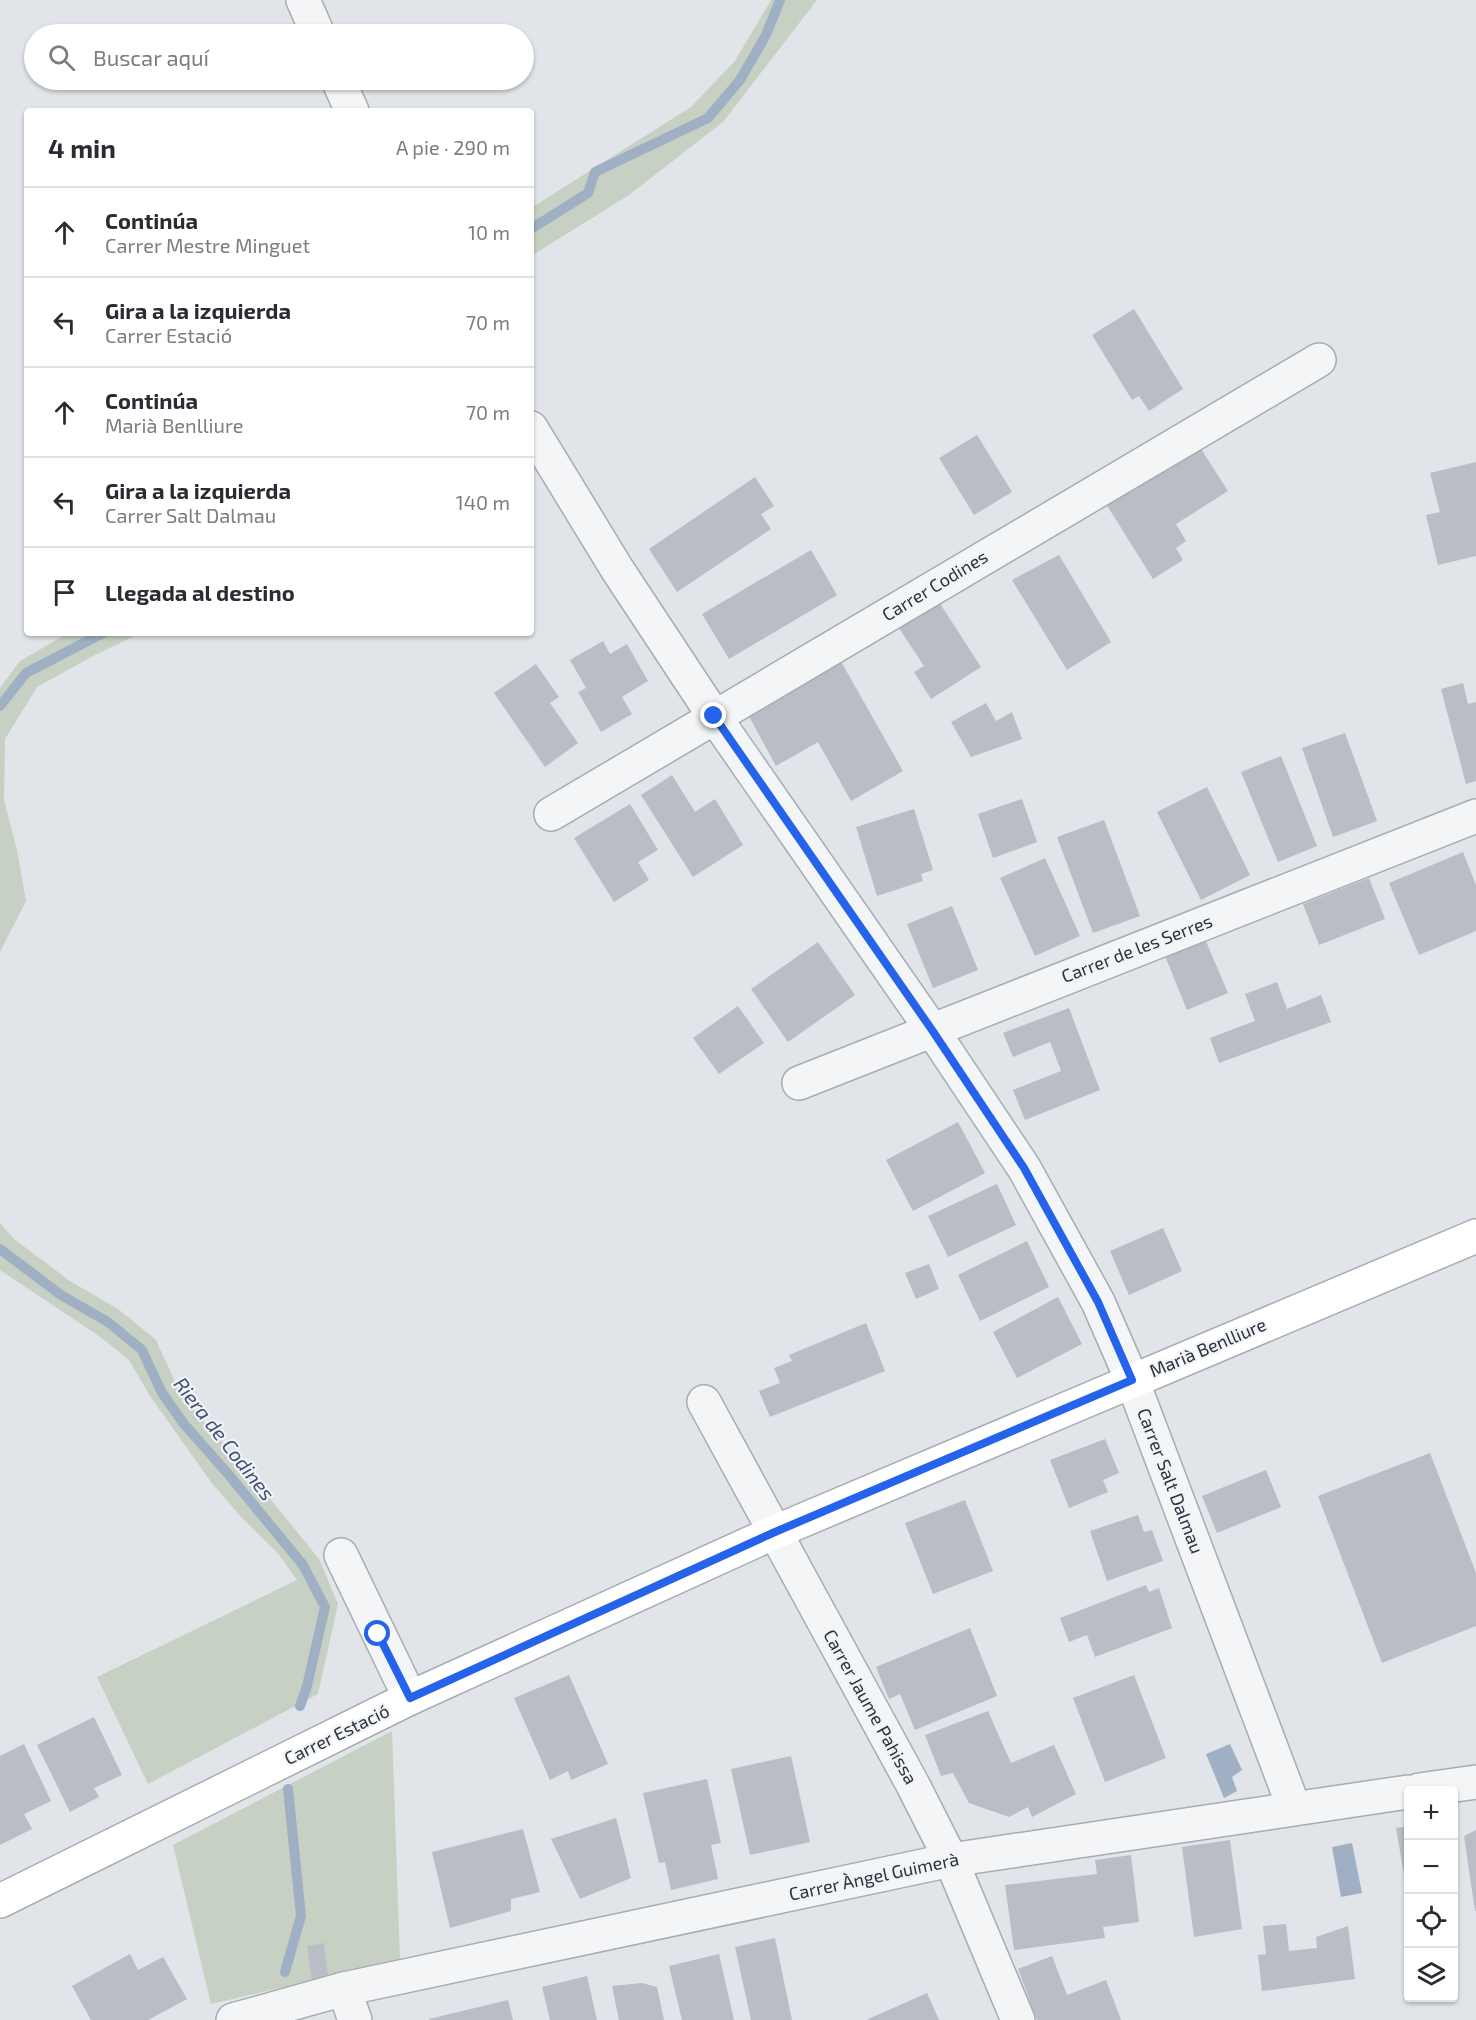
<!DOCTYPE html>
<html lang="es">
<head>
<meta charset="utf-8">
<style>
  :root { --surface:#fff; --page:#f2f2f3; --text:#2b2b33; --muted:#7c7c81; --line:#e1e1e2 }
  body { margin:0; font-family:"Exo 2",sans-serif; background:var(--page); color:var(--text) }
  .controls { position:absolute; right:18px; bottom:18px; display:grid; overflow:hidden; border-radius:6px; box-shadow:0 2px 4px #0004 }
  .controls button { width:54px; height:54px; display:grid; place-items:center; padding:0; border:0; border-bottom:2px solid var(--line); background:var(--surface); color:var(--text); font:30px sans-serif }
  .stop { position:absolute; width:18px; height:18px; margin:-14px; border:4px solid #2563eb; border-radius:50%; background:#fff }
  .stop.end { background:#2563eb; border-color:#fff; box-shadow:0 2px 6px #0008 }
  .list { margin:0; padding:0; list-style:none }
  h2 { display:flex; justify-content:space-between; align-items:center; height:78px; margin:0; padding:0 24px; font-size:26px }
  h2 small { font-size:20px; font-weight:400; color:var(--muted) }
  .list li { display:grid; grid-template-columns:39px 1fr auto; gap:18px; align-items:center; box-sizing:border-box; height:90px; padding:0 24px; border-top:2px solid var(--line) }
  .list b { display:block; font-size:22px; white-space:nowrap }
  .list p { margin:0; font-size:20px; white-space:nowrap; color:var(--muted) }
  .list em { font-size:20px; font-style:normal; color:var(--muted) }
  .icon { flex:none; width:33px; height:33px; fill:none; stroke:currentColor; stroke-width:2; stroke-linecap:round; stroke-linejoin:round }
  .map { position:relative; flex:none; width:1476px; height:2020px; overflow:hidden }
  .search { position:absolute; background:var(--surface); box-shadow:0 2px 4px #0004; left:24px; top:24px; width:510px; height:66px; display:flex; align-items:center; gap:15px; box-sizing:border-box; padding:0 21px; border-radius:33px; color:var(--muted); font-size:22px }
  .panel { position:absolute; background:var(--surface); box-shadow:0 2px 4px #0004; left:24px; top:108px; width:510px; height:528px; border-radius:6px }
  .map>svg:first-child { display:block }
  .green { fill:#c6d1c3 }
  .water { fill:#a0b0c4 }
  .lines { fill:none; stroke-linecap:round; stroke-linejoin:round }
  .stream { stroke:#a0b0c4; stroke-width:10 }
  .building { fill:#b9bdc5 }
  .street-casing { stroke:#a7abb2; stroke-width:36 }
  .secondary-casing { stroke:#a7abb2; stroke-width:36 }
  .street { stroke:#f4f5f7; stroke-width:33 }
  .secondary { stroke:#fff; stroke-width:33 }
  .route { stroke:#2563eb; stroke-width:8 }
  .labels { text-anchor:middle; stroke-width:4.5; stroke-linejoin:round; paint-order:stroke }
  .street-label { font-size:18px; fill:#2b313e; stroke:#f1f3f6 }
  .water-label { font-size:20px; font-style:italic; fill:#3a4e6e; stroke:#f1f3f6 }
</style>
</head>
<body>
<div class="map">
<svg width="1476" height="2020" viewBox="0 0 1476 2020">
  <rect width="100%" height="100%" fill="#e1e4e8"/>
  <!-- green -->
  <g class="green">
    <path d="M771 0H817L723 122 629 195 531 256V208L691 107 735 61Z"/>
    <path d="M68 633H141L95 655 37 687 5 739 4 800 17 850 26 901 0 952V688L20 661Z"/>
    <path d="M0 1223 14 1239 70 1281 118 1309 156 1340 176 1384 197 1414 242 1464 319 1559 338 1604 318 1694 148 1784 97 1677 297 1580 278 1553 242 1518 211 1482 150 1396 129 1360 99 1336 0 1270Z"/>
    <path d="M392 1731 400 1960 211 2004 173 1845Z"/>
  </g>
  <!-- water -->
  <g class="water">
    <path d="M1230 1744 1242 1770 1232 1777 1237 1791 1224 1798 1206 1754Z"/>
    <path d="M1352 1843 1362 1893 1341 1897 1332 1847Z"/>
  </g>
  <g class="lines">
    <!-- stream -->
    <g class="stream">
      <path d="M531 229 588 193 595 172 708 118 740 80 766 35 780 0"/>
      <path d="M0 706 26 673 103 633"/>
      <path d="M0 1249 61 1295 108 1322 142 1350 162 1393 184 1424 229 1475 303 1565 325 1607 307 1686 300 1706"/>
      <path d="M285 1972 301 1916 288 1789"/>
    </g>
  </g>
  <!-- building -->
  <g class="building">
    <path d="M1134 309 1183 389 1149 411 1139 396 1132 400 1092 335Z"/>
    <path d="M977 435 1012 492 974 515 939 458Z"/>
    <path d="M1196 441 1228 491 1176 524 1186 541 1176 548 1183 560 1153 579 1103 499Z"/>
    <path d="M1476 462V556L1438 565 1426 515 1440 512 1430 473Z"/>
    <path d="M755 477 774 506 761 514 771 529 677 592 649 549Z"/>
    <path d="M811 550 837 595 729 659 702 614Z"/>
    <path d="M1059 555 1111 642 1067 670 1012 580Z"/>
    <path d="M937 599 981 667 931 699 914 672 924 666 897 625Z"/>
    <path d="M603 641 610 654 627 644 648 681 622 697 632 714 601 732 578 692 586 688 570 660Z"/>
    <path d="M839 658 903 771 851 801 818 742 776 766 746 711Z"/>
    <path d="M536 664 559 697 550 703 578 743 545 767 494 693Z"/>
    <path d="M1463 683 1468 704 1476 702V781L1466 784 1441 689Z"/>
    <path d="M986 703 996 721 1012 712 1022 739 971 757 951 722Z"/>
    <path d="M1345 733 1377 821 1333 837 1302 748Z"/>
    <path d="M1281 756 1317 846 1278 862 1241 772Z"/>
    <path d="M672 775 695 812 715 799 743 845 693 877 641 795Z"/>
    <path d="M1207 787 1250 875 1201 900 1157 812Z"/>
    <path d="M1022 799 1037 842 993 858 978 814Z"/>
    <path d="M630 804 658 850 638 862 649 880 614 902 574 838Z"/>
    <path d="M914 809 933 870 921 874 923 881 877 896 856 827Z"/>
    <path d="M1104 820 1140 916 1093 933 1057 837Z"/>
    <path d="M1463 852 1476 885V931L1419 955 1389 883Z"/>
    <path d="M1045 858 1080 936 1035 956 1000 878Z"/>
    <path d="M1369 878 1385 919 1319 945 1303 904Z"/>
    <path d="M952 906 978 970 933 988 907 924Z"/>
    <path d="M1205 939 1228 993 1187 1010 1165 956Z"/>
    <path d="M818 942 855 995 788 1042 751 989Z"/>
    <path d="M1277 982 1287 1009 1321 995 1331 1022 1219 1063 1210 1038 1255 1021 1245 994Z"/>
    <path d="M738 1006 764 1043 719 1074 693 1038Z"/>
    <path d="M1069 1008 1100 1090 1025 1120 1013 1090 1061 1071 1050 1042 1013 1057 1003 1033Z"/>
    <path d="M958 1122 985 1173 913 1211 886 1160Z"/>
    <path d="M997 1184 1016 1225 948 1257 928 1216Z"/>
    <path d="M1163 1228 1182 1271 1129 1295 1110 1251Z"/>
    <path d="M1027 1241 1049 1287 980 1321 958 1275Z"/>
    <path d="M929 1264 939 1289 916 1299 905 1273Z"/>
    <path d="M1058 1297 1082 1344 1017 1378 993 1332Z"/>
    <path d="M866 1323 885 1371 770 1417 759 1391 780 1383 774 1368 792 1361 789 1355Z"/>
    <path d="M1105 1439 1119 1473 1103 1480 1108 1492 1069 1508 1050 1460Z"/>
    <path d="M1430 1453 1476 1573V1626L1382 1663 1318 1496Z"/>
    <path d="M1266 1470 1281 1507 1217 1533 1202 1496Z"/>
    <path d="M965 1500 993 1571 933 1594 905 1523Z"/>
    <path d="M1138 1515 1144 1532 1152 1530 1163 1561 1107 1581 1090 1531Z"/>
    <path d="M1146 1585 1149 1592 1159 1588 1172 1628 1095 1657 1087 1635 1069 1642 1060 1618Z"/>
    <path d="M970 1628 997 1696 915 1730 900 1694 889 1699 876 1667Z"/>
    <path d="M569 1675 608 1764 571 1780 568 1771 550 1780 514 1698Z"/>
    <path d="M1134 1675 1166 1758 1105 1782 1073 1698Z"/>
    <path d="M988 1711 1011 1763 1054 1745 1076 1794 1032 1817 1028 1807 1009 1817 969 1803 953 1773 941 1776 925 1735Z"/>
    <path d="M94 1717 122 1775 94 1788 99 1797 70 1812 37 1745Z"/>
    <path d="M24 1744 51 1801 24 1814 32 1829 0 1845V1756Z"/>
    <path d="M791 1756 810 1842 750 1855 731 1769Z"/>
    <path d="M707 1779 721 1843 711 1845 718 1879 671 1890 665 1862 659 1863 643 1793Z"/>
    <path d="M616 1818 631 1878 580 1899 551 1839Z"/>
    <path d="M1408 1826V1886H1406L1396 1828Z"/>
    <path d="M523 1829 540 1892 511 1899V1911L450 1928 432 1852Z"/>
    <path d="M1476 1830V1911H1475L1464 1836Z"/>
    <path d="M1230 1840 1242 1929 1194 1937 1182 1847Z"/>
    <path d="M1131 1855 1139 1922 1103 1927 1105 1938 1014 1950 1005 1885 1097 1874 1095 1860Z"/>
    <path d="M1286 1924 1289 1951 1317 1948 1316 1937 1348 1926 1355 1979 1262 1991 1258 1955 1266 1954 1263 1926Z"/>
    <path d="M775 1938 792 2020H751L735 1947Z"/>
    <path d="M324 1943 328 1976 312 1980 307 1946Z"/>
    <path d="M130 1954 138 1970 163 1957 187 1999 148 2020H91L72 1986Z"/>
    <path d="M719 1954 734 2020H682L669 1966Z"/>
    <path d="M1052 1956 1067 1995 1106 1980 1121 2020H1037L1018 1969Z"/>
    <path d="M587 1976 597 2020H550L542 1987Z"/>
    <path d="M642 1983 657 1987 664 2020H619L612 1986Z"/>
    <path d="M927 1993 939 2020H866Z"/>
    <path d="M508 2000 513 2020H429V2019Z"/>
  </g>
  <g class="lines">
    <!-- street casing -->
    <g class="street-casing">
      <g id="street">
        <path d="M303 0 318 34"/>
        <path d="M338 80 352 111"/>
        <path d="M531 428 617 569 714 716 932 1030 1024 1168 1098 1302 1132 1380 1294 1808"/>
        <path d="M551 814 1319 360"/>
        <path d="M799 1083 1476 816"/>
        <path d="M704 1402 913 1785 951 1860 1018 2020"/>
        <path d="M341 1555 410 1698"/>
        <path d="M1419 1790 1476 1782"/>
        <path d="M344 1989 355 2020"/>
        <path d="M233 2020 344 1989 951 1860 1408 1792"/>
      </g>
    </g>
    <!-- secondary casing -->
    <g class="secondary-casing">
      <path id="secondary" d="M0 1901 410 1698 775 1532 1476 1236"/>
    </g>
    <!-- street -->
    <use href="#street" class="street"/>
    <!-- secondary -->
    <use href="#secondary" class="secondary"/>
  </g>
  <g class="lines">
    <!-- route -->
    <path class="route" d="M378 1634 410 1698 775 1532 1132 1380 1098 1302 1024 1168 932 1030 714 716"/>
  </g>
  <g class="labels">
    <!-- street labels -->
    <g class="street-label">
      <text transform="translate(935 586) rotate(-31)" y="6">Carrer Codines</text>
      <text transform="translate(1137 949) rotate(-21)" y="6">Carrer de les Serres</text>
      <text transform="translate(1208 1348) rotate(-23)" y="6">Marià Benlliure</text>
      <text transform="translate(1170 1481) rotate(69)" y="6">Carrer Salt Dalmau</text>
      <text transform="translate(870 1707) rotate(61)" y="6">Carrer Jaume Pahissa</text>
      <text transform="translate(337 1735) rotate(-26)" y="6">Carrer Estació</text>
      <text transform="translate(874 1877) rotate(-12)" y="6">Carrer Àngel Guimerà</text>
    </g>
    <!-- water labels -->
    <g class="water-label">
      <text transform="translate(224 1439) rotate(52)" y="7">Riera de Codines</text>
    </g>
  </g>
</svg>
<div class="controls">
<button>+</button>
<button>−</button>
<button><svg class="icon" aria-label="locate" viewBox="0 0 24 24"><circle cx="12" cy="12" r="6"/><path d="M12 2v4M12 18v4M2 12h4M18 12h4"/></svg></button>
<button><svg class="icon" aria-label="layers" viewBox="0 0 24 24"><path d="M12 4l9 5-9 5-9-5zM3 14l9 5 9-5"/></svg></button>
</div>
<div class="stop" style="left:378px;top:1634px"></div>
<div class="stop end" style="left:714px;top:716px"></div>
<div class="search"><svg class="icon" aria-label="search" viewBox="0 0 24 24"><circle cx="10" cy="10" r="6"/><path d="M15 15l6 6"/></svg>Buscar aquí</div>
<section class="panel">
<h2>4 min<small>A pie · 290 m</small></h2>
<ul class="list">
<li><svg class="icon" aria-label="ahead" viewBox="0 0 24 24"><path d="M12 20V5M6 11l6-6 6 6"/></svg><div><b>Continúa</b><p>Carrer Mestre Minguet</p></div><em>10 m</em></li>
<li><svg class="icon" aria-label="left" viewBox="0 0 24 24"><path d="M17 20v-9H6M10 6l-5 5 5 5"/></svg><div><b>Gira a la izquierda</b><p>Carrer Estació</p></div><em>70 m</em></li>
<li><svg class="icon" aria-label="ahead" viewBox="0 0 24 24"><path d="M12 20V5M6 11l6-6 6 6"/></svg><div><b>Continúa</b><p>Marià Benlliure</p></div><em>70 m</em></li>
<li><svg class="icon" aria-label="left" viewBox="0 0 24 24"><path d="M17 20v-9H6M10 6l-5 5 5 5"/></svg><div><b>Gira a la izquierda</b><p>Carrer Salt Dalmau</p></div><em>140 m</em></li>
<li><svg class="icon" aria-label="arrive" viewBox="0 0 24 24"><path d="M6 21V4h12l-3 4 3 4H6"/></svg><div><b>Llegada al destino</b></div></li>
</ul>
</section>
</div>
</body>
</html>
